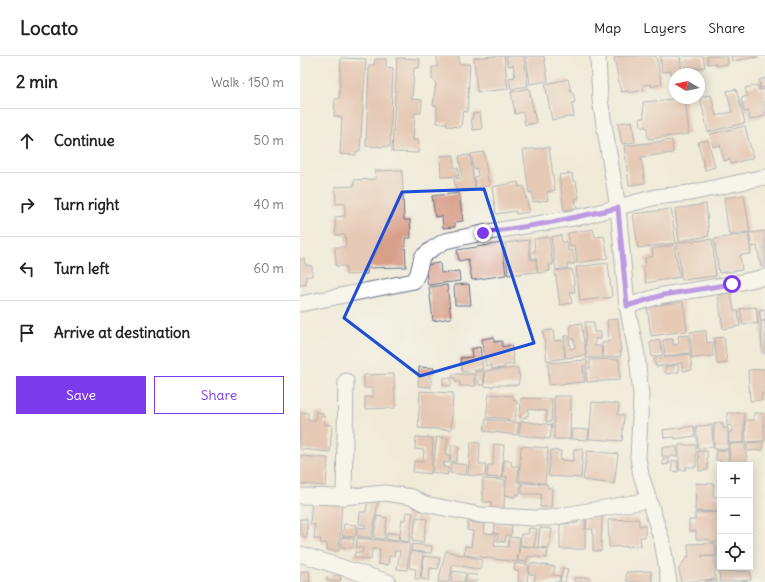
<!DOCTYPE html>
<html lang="en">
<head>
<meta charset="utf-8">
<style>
  :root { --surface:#fff; --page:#f2f2f2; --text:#222; --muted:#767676; --line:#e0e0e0; --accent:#7c3aed }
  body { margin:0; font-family:Delius,sans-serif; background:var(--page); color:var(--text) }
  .controls { position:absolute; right:12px; bottom:12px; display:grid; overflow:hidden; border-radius:0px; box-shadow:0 2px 10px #0003 }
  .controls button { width:36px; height:36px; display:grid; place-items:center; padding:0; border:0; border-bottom:1px solid var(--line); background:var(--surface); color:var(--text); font:20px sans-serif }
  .compass { position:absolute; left:369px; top:12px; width:36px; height:36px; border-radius:50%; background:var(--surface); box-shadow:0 2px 10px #0003; rotate:279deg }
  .stop { position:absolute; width:12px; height:12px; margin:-9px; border:3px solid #7c3aed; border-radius:50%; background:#fff }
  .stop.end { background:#7c3aed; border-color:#fff; box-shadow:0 1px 4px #0008 }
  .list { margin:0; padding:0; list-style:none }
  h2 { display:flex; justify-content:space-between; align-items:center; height:52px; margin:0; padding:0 16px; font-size:17px }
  h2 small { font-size:13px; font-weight:400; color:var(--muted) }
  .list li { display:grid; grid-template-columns:26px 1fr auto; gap:12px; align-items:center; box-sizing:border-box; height:64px; padding:0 16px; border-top:1px solid var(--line) }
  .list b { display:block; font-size:15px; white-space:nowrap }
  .list em { font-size:13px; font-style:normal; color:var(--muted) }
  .actions { display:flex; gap:8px; padding:12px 16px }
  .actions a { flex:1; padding:9px 0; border:1px solid var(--accent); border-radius:0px; text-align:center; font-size:14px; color:var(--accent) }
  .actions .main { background:var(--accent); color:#fff }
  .icon { flex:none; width:22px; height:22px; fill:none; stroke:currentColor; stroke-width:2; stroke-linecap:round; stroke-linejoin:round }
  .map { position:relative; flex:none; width:465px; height:526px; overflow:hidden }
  header { display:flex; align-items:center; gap:24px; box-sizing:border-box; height:56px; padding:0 20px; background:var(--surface); border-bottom:1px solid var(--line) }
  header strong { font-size:19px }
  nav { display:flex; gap:22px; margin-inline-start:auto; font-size:14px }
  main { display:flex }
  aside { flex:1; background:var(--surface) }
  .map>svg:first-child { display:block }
  .building { fill:#d89f89 }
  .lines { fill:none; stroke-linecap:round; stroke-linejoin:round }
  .street-casing { stroke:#667189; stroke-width:17 }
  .street { stroke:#fff; stroke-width:15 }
  .route { stroke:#7c3aed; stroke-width:5 }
  .marked { fill:none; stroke:#1d4ed8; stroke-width:3; stroke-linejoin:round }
</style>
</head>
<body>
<header>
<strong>Locato</strong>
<nav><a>Map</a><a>Layers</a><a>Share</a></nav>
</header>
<main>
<aside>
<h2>2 min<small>Walk · 150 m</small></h2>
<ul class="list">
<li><svg class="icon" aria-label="ahead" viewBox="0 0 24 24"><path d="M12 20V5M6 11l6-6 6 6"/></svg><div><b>Continue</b></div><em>50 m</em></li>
<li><svg class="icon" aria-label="right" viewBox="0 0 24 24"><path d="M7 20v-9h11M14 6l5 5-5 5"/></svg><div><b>Turn right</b></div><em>40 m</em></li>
<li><svg class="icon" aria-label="left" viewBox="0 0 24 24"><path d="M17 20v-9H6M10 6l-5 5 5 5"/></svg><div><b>Turn left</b></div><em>60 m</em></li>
<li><svg class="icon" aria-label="arrive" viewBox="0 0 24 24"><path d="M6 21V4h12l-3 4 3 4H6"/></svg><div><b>Arrive at destination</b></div></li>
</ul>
<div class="actions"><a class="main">Save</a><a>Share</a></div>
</aside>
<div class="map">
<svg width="465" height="526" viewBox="0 0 465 526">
  <rect width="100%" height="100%" fill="#f6f6f2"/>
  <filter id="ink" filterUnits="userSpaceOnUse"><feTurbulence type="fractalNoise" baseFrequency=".025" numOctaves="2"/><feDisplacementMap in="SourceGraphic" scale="8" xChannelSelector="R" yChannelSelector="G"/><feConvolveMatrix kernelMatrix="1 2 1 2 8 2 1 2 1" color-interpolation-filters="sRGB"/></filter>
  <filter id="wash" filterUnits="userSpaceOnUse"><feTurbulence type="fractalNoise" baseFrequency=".012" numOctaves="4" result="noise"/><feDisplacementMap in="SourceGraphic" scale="16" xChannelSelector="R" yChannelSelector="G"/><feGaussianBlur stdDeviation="0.9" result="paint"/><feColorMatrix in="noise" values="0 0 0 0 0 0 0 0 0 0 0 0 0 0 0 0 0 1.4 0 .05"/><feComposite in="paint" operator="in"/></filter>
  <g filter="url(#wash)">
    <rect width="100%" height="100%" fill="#f0ebd9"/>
    <g id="blocks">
      <!-- building -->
      <g class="building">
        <path d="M137 0H159V8H170L167 56 163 55 161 71 146 70 147 67H137V50L133 49 136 27 132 23V11H137Z"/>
        <path d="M193 0H204L208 33 177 36 174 2Z"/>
        <path d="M206 0H224L228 30 211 33 209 22 215 21 213 9 208 10Z"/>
        <path d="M226 0H244L248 25 230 28Z"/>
        <path d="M322 0H356L362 28 351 31V28L343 29 344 34 329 37 328 35 321 36 314 2Z"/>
        <path d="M360 0H380L382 17 371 18V15L362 16Z"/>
        <path d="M383 0H403L405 11 392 13V11L385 13Z"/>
        <path d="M407 0H427L428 8 416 10V7L408 8Z"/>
        <path d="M431 0H457L458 1 432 5Z"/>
        <path d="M41 2 66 3 60 95H56V99L40 98 42 61 34 60 35 43H39Z"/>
        <path d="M97 2 120 3 119 12H114L112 43 122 44 121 57H115L113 84 119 85 118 97 92 96Z"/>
        <path d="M75 3H86V11L93 12 90 91 66 90 69 9H74Z"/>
        <path d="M465 22V31L460 32 459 24Z"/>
        <path d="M268 23 271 36H273L275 46 272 47 274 60 252 64 245 28Z"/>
        <path d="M457 29 459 34 465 33V60L450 64 448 55 444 56 441 42 448 40 445 32Z"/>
        <path d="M229 32 236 67 225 69 223 56 215 58 211 36Z"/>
        <path d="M436 33 445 67 408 76 400 41 411 39 416 60 432 56 427 35Z"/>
        <path d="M385 42 389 78 348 83 347 71H341L340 62H344L343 46Z"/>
        <path d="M180 57 182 73 173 74 171 62H173L172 58Z"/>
        <path d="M332 65 335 86 322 88 318 67Z"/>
        <path d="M445 70 453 102 431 108 430 103 424 105 420 89 413 91 410 78Z"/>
        <path d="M372 84 373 97 341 101 345 127 329 129 324 90Z"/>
        <path d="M408 84 415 111 405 114 398 86Z"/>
        <path d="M249 91 255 134 247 136 248 144 233 146 232 136 229 137 223 94Z"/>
        <path d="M184 96 189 130 176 132 175 121 178 120 177 112 174 113 171 98Z"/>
        <path d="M154 99V112H158L159 120 141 121 140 100Z"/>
        <path d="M170 99 175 132 156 135 154 123 162 122 159 100Z"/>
        <path d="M102 114 104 164H110L111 182H105L106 211 67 212V218L46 219V210H36L35 191H46L45 179H36L35 161 45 160V147L36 148 35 131 54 130V124L76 123 75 115Z"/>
        <path d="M272 117 273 125H276L279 142 275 143 277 152 264 154 259 119Z"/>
        <path d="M218 126 219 131 224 130 229 156 216 158V155L196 158 192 131Z"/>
        <path d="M159 137 163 165 155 166V171L143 172 142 160 135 161 132 140Z"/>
        <path d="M444 139 450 176 429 179 424 142Z"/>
        <path d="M406 148 409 180 379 185 375 153Z"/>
        <path d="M371 153 376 187 338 192 333 158Z"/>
        <path d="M293 173 295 181 304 180 308 202 277 207 275 190 270 191 268 177Z"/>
        <path d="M465 175V211H461L457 190 452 191 449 177Z"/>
        <path d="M448 178 451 198 440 199 442 214 419 217 414 183Z"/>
        <path d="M261 179 262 186H267L268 195 272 194 275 208H267L268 212 256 214 251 181Z"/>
        <path d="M249 181 253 209H249L250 215 238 217 236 202 232 203 231 196H235L234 183Z"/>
        <path d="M412 183 416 220 382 224 377 187Z"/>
        <path d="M229 184 230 204H236L237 216 208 219 205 187Z"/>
        <path d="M202 187 206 219 172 224 168 203 159 205 157 194Z"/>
        <path d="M374 189 380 221 346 227 343 211 346 210 345 202 353 200 352 193Z"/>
        <path d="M0 203H5V209L12 210V220H6V229H0Z"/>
        <path d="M140 207 141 217 159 215 160 225 128 229 125 209Z"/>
        <path d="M308 207 312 241 280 245 276 211Z"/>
        <path d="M272 213 275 236H270L272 247 260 249 255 215Z"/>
        <path d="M169 228 171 249H155L154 229Z"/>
        <path d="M147 229 151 262 133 265 129 231Z"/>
        <path d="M431 237 434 255H438L440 270 423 273 418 239Z"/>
        <path d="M383 246 387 275 351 280 347 250Z"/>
        <path d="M456 251 458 265H457L459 267 443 269 440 253Z"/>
        <path d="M465 253V264L461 265 459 254Z"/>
        <path d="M318 263 321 300 303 302 302 287 309 286 307 264Z"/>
        <path d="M461 265H465V297H462Z"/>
        <path d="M285 266H294V276H301V283H295V290H301L302 302H286Z"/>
        <path d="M281 267 286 299 266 302 264 280H269L270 293 275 292 274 283H271L270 269Z"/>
        <path d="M253 274 254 285 262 284 265 302 247 305 243 275Z"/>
        <path d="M406 275 407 287 412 286 413 300 392 302 390 276Z"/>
        <path d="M388 279 390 297 365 300 363 284 373 283V289L379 288 378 280Z"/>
        <path d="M194 281V286L202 285V291L211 289 214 308 204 309 205 312 192 313 191 309 186 310 182 283Z"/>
        <path d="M424 281 427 307 417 308 414 282Z"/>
        <path d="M360 284 363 299 352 301 350 286Z"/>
        <path d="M180 291 183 313 162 316 160 302 172 301 171 293Z"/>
        <path d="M390 298 392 314 383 315 382 307 356 311 354 303Z"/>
        <path d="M319 303 320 324 287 326 286 312H290V304Z"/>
        <path d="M287 304V310H283L285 326 249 329 248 307Z"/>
        <path d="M378 309 379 316 366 318 365 311Z"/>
        <path d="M119 311 134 312V318H129V322H132L131 331 118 330Z"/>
        <path d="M218 312V318L220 319 218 329H194L193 331 184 330 185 315Z"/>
        <path d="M465 313V338H461L462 344 450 345 448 314Z"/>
        <path d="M183 315 184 329H179V325H176L175 316Z"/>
        <path d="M94 318 95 352 65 353V341H73V332H64V319Z"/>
        <path d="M153 318H174V327H176V330H160V326H155V322H152Z"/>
        <path d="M143 322H151V330L143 329Z"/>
        <path d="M120 335 153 337 151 374 118 372Z"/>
        <path d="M189 338 214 340 213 344 217 345 215 364 186 361Z"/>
        <path d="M254 340H271L270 383H254Z"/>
        <path d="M221 342 252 343 251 366H246L247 355 228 353V360H225V362H220Z"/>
        <path d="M292 346 319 348 318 359H324L322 385 289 383Z"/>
        <path d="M0 356 8 357V364H15L16 356 23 357V361H25L24 368 32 369 30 396 0 393Z"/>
        <path d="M427 357H444V387H429V376H432V369L427 370Z"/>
        <path d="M454 357H463L465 385 446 386 445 364H454Z"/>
        <path d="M186 363 219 367 217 379 184 375Z"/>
        <path d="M221 365 252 369 250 383 219 379Z"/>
        <path d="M414 367H423V372H428V393H414Z"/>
        <path d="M412 369 413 391 398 393 396 370Z"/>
        <path d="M394 370 395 380 375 383V381L364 382 363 374Z"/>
        <path d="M272 373 289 374 288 384 271 383Z"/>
        <path d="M116 381 133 382 131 418 113 416 114 405 123 406 124 394 115 393Z"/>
        <path d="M137 381 148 382 145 399H150L149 407 144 406 143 411 149 412 147 419 132 416Z"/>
        <path d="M171 386 180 387 179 408H186L185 420 168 419Z"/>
        <path d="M463 386V394L448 395 447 387Z"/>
        <path d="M445 387 447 409H438V406L430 407 429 388Z"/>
        <path d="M194 388 204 389 202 422 187 421 188 409H193Z"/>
        <path d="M152 389 159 390 156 406 150 405Z"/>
        <path d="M379 389H396V411H386V414H379Z"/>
        <path d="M221 390 248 392 245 427 219 425Z"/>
        <rect x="362" y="391" width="15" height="9"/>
        <path d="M274 393H283L281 422 248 420 251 394 261 395 260 404 273 405Z"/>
        <path d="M428 394V409H420V404H416V395Z"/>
        <path d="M287 395 318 398 314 428 283 424Z"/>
        <path d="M398 395H407L408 414 399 415Z"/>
        <path d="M0 400 28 402 26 430 0 428Z"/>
        <path d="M363 402H369V408L363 409Z"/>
        <path d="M204 404 211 405V410H219L217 426 221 427 220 438H216L215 441 205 439 207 421H203Z"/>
        <path d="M372 405H378V416L372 415Z"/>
        <path d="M151 407 167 409 166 419 150 417Z"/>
        <path d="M183 423 205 424 204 454H191V446H183Z"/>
        <path d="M450 425H453L451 450H450Z"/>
        <path d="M222 427 247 428 248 432H252L251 451H240L241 438H222Z"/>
        <path d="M396 427 414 428 413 441H420V456L395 455Z"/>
        <path d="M12 443 42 445 39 495 27 494V487H20L21 483H14L15 469 10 468Z"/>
        <path d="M68 444 78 445 72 482 57 480 58 471 65 472 66 469 59 468 60 456H66Z"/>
        <path d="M106 456 113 457 109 486 99 484 102 464H105Z"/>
        <path d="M419 456V458H420L419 475H420V486H411L410 484 396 483V475H389V464H395V457Z"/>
        <path d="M287 459H302L301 495H293V473H286Z"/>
        <path d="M77 460 87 462 84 483 74 482Z"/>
        <path d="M116 461 127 463 123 487 112 485Z"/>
        <path d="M278 461H285V493H260V468L278 467Z"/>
        <path d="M0 463H7V482H3V478H0Z"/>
        <path d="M339 463V470L345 469V481H340L341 490 309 491 308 464Z"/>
        <path d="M168 466 185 468 184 477 196 478 194 490 208 491 209 481 220 482 217 506 164 499 165 490 171 491 173 475 167 474Z"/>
        <path d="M195 467 212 469 211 479H206L205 486 197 485 198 478 194 477Z"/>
        <path d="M44 468 57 469 55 481 42 480Z"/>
        <path d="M229 472 237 473 234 491 220 489 221 478H228Z"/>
        <path d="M240 472 252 473 249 492 238 491Z"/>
        <path d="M87 477 99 478 98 485 86 483Z"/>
        <path d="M42 481 54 483 53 492 41 491Z"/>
        <path d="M57 482 110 487 107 514 97 513 100 495H95L94 500H89L88 509 78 508 80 493H72L71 504 54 501 55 496 62 497 63 492 56 491Z"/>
        <path d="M415 487 416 500H401L415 501V523L381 526 379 513 387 501H389L388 488Z"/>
        <path d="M112 488 132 490 131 497 111 495Z"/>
        <path d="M417 489H420V511H431V515H417Z"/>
        <path d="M220 490 248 493 247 502 228 500 227 506 218 505Z"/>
        <path d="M111 495 123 497 120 523H115L116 513 109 512Z"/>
        <path d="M146 495 182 504 180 514 153 508 149 526H138Z"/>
        <path d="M124 500 140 502 138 513 130 512 129 524 121 523Z"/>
        <path d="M215 507 229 509 227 526 218 525 219 515 214 514Z"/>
        <path d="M231 507 255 511 253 519 260 520 259 526H234L236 519 229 518Z"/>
        <path d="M263 512 268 513 265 526H260Z"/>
        <path d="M9 515 10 526H1L0 516Z"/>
        <path d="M153 515 166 517 164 526H151Z"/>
        <path d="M351 515 352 526H327L326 516Z"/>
        <path d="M450 515 451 524 420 526 419 516Z"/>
        <path d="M167 518 177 519 176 526H165Z"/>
        <path d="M40 519 41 524 38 525V526L27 525 26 521Z"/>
        <path d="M290 521V526H274V522Z"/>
        <path d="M417 524 418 526H405V525Z"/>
      </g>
    </g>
  </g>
  <g filter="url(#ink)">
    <use href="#blocks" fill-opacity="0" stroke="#667189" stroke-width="1"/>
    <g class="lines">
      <!-- street casing -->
      <g class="street-casing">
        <g id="street">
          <path d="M298 0 300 44 318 152 327 250 337 299 341 340 338 402 341 419 362 485 369 526"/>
          <path d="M0 248 114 225 118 217 122 201 132 193 145 185 183 177 285 160 356 141 390 137 465 121"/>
          <path d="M327 250 363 239 432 228 465 221"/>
          <path d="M0 440 44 441 85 437 112 441 125 448 180 459 234 462H249L349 444"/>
          <path d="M44 441 46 325"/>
          <path d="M0 498 88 526"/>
        </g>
      </g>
      <!-- street -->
      <use href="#street" class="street"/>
    </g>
  </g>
  <g class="lines" filter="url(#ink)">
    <!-- route -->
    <path class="route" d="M183 177 248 167 318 152 327 250 363 239 432 228"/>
  </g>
  <!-- marked area -->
  <path d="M0 0H465V526H0ZM184 133 234 287 120 320 44 262 102 136Z" fill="#f0ebd9" fill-opacity=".55" fill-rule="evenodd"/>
  <path class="marked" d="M184 133 234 287 120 320 44 262 102 136Z"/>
</svg>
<div class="controls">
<button>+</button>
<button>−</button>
<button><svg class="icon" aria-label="locate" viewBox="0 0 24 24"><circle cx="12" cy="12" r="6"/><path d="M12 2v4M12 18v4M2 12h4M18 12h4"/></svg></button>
</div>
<svg class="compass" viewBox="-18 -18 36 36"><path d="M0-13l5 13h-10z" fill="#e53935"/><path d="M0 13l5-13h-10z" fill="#767676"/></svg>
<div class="stop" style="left:432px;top:228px"></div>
<div class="stop end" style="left:183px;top:177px"></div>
</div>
</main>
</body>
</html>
